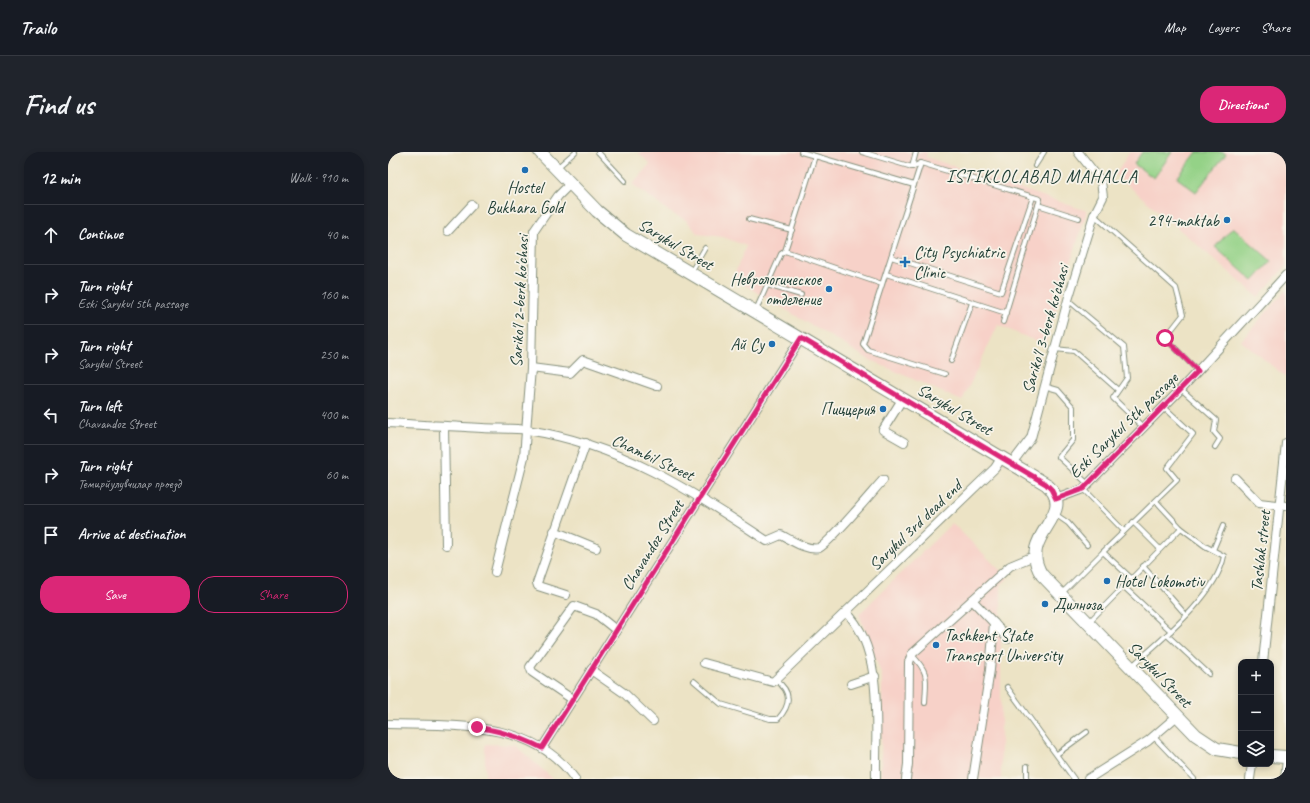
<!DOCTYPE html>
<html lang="en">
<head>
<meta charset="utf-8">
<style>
  :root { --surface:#171b24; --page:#20242c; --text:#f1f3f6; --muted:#9ea1a6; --line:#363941; --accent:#db2777 }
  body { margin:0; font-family:Caveat,sans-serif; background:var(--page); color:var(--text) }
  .controls { position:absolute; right:12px; bottom:12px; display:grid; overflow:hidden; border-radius:8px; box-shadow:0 2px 6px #0003 }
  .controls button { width:36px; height:36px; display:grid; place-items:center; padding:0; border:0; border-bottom:1px solid var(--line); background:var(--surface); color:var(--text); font:20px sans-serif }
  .stop { position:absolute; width:12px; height:12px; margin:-9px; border:3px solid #db2777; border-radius:50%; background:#fff }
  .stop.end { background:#db2777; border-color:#fff; box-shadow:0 1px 4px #0008 }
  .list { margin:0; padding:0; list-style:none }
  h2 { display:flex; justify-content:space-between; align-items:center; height:52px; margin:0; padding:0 16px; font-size:17px }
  h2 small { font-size:13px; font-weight:400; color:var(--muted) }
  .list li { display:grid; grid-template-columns:26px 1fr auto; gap:12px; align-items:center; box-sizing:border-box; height:60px; padding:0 16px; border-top:1px solid var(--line) }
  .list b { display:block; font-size:15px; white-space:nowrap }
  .list p { margin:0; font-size:13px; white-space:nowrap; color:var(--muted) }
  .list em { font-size:13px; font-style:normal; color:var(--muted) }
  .actions { display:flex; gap:8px; padding:12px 16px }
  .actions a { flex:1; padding:9px 0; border:1px solid var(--accent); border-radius:16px; text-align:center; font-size:14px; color:var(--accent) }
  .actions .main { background:var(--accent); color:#fff }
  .icon { flex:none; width:22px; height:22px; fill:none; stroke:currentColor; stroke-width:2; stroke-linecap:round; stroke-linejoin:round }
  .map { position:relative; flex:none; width:898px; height:627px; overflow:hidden; border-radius:16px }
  header { display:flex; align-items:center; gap:24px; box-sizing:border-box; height:56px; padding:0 20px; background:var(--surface); border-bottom:1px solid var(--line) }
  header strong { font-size:19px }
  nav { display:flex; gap:22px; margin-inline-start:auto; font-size:14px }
  .intro { display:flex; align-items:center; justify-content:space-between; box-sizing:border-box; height:96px; padding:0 24px }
  h1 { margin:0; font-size:28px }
  .button { padding:10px 18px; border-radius:16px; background:var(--accent); color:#fff; font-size:14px; font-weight:700 }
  main { display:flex; gap:24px; padding:0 24px }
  aside { flex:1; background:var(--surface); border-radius:16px; box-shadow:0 2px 6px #0003 }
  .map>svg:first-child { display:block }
  .built { fill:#f7d1c8 }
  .green { fill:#94d287; stroke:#5a885e }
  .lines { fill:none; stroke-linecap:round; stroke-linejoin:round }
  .service-casing { stroke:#86907c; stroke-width:6 }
  .minor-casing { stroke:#86907c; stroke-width:10 }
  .secondary-casing { stroke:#86907c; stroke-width:14 }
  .service { stroke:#fff; stroke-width:4 }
  .minor { stroke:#fff; stroke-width:8 }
  .secondary { stroke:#fff; stroke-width:12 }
  .route { stroke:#db2777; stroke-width:5 }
  .poi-dot { fill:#1f6fb2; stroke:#f7f3e8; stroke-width:1.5 }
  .labels { text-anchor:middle; stroke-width:3.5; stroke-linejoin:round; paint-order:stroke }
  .poi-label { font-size:17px; fill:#1f3d34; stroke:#f7f3e8; text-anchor:end }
  .street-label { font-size:17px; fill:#1f3d34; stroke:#f7f3e8 }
  .neighbourhood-label { font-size:18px; letter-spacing:1px; fill:#1f3d34; stroke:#f7f3e8 }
</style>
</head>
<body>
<header>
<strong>Trailo</strong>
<nav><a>Map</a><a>Layers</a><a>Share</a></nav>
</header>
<div class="intro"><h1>Find us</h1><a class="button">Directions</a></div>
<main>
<aside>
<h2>12 min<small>Walk · 910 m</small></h2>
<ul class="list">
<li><svg class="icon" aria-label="ahead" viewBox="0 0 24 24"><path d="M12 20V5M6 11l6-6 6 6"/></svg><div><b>Continue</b></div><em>40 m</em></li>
<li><svg class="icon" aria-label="right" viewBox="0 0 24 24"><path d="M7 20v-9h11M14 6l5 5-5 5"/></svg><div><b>Turn right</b><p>Eski Sarykul 5th passage</p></div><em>160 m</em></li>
<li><svg class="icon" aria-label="right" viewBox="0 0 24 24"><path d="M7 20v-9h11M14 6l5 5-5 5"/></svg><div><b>Turn right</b><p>Sarykul Street</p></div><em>250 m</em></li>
<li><svg class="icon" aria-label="left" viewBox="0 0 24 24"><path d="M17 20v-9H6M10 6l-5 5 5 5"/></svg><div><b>Turn left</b><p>Chavandoz Street</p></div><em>400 m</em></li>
<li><svg class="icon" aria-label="right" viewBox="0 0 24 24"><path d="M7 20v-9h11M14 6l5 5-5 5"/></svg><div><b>Turn right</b><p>Темирйулувчилар проезд</p></div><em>60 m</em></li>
<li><svg class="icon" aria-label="arrive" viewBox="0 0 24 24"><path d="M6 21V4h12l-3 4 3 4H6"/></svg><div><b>Arrive at destination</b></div></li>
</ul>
<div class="actions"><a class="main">Save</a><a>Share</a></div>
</aside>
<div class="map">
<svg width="898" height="627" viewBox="0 0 898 627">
  <rect width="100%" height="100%" fill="#f7f3e8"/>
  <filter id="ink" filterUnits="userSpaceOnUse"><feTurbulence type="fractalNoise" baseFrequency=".025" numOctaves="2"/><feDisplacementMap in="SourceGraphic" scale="8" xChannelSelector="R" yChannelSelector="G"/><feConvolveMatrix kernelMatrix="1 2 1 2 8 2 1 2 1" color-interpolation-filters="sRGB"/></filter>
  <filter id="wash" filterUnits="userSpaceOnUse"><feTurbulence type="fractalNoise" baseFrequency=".012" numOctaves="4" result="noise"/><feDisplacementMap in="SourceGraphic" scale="16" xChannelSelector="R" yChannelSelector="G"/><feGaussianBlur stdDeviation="0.9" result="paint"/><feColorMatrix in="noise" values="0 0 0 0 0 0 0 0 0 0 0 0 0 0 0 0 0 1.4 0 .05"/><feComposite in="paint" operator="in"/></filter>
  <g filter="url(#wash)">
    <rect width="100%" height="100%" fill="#ece3c5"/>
    <!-- built -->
    <g class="built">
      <path d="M250 0H539L538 5 699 59 657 193 610 173 574 249 480 207 345 126 358 94 335 85 310 82 298 68 283 61 244 32 262 12Z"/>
      <path d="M742 0H898V114L870 145 727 22Z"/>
      <path d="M898 138V225L853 189Z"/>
      <path d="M564 371 620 426 613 433V627H493L494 524 471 462Z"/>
      <path d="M97 592 127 593 165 627H97Z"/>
    </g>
    <!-- green -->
    <g class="green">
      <path d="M754 0H784L766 26 746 12Z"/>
      <path d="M809 0H835L838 2 808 40 789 26Z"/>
      <path d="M845 75 883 109 865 129 827 95Z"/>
    </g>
  </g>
  <g filter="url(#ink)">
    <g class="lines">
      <!-- service casing -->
      <g class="service-casing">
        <g id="service">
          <path d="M210 0 237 29"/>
          <path d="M413 0 427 4"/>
          <path d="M474 0 524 15 533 11 475 192 480 198 557 222"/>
          <path d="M533 11 652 47 615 170"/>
          <path d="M647 14 656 0"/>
          <path d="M170 15 187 0"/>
          <path d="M524 15 528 0"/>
          <path d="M650 53 691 66"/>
          <path d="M706 63 788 136 795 163 777 186 810 219"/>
          <path d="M361 67 404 78"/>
          <path d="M397 99 427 4 526 33"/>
          <path d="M503 105 613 140 645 45"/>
          <path d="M303 120 317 96"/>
          <path d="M498 122 618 161"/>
          <path d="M379 133 413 143"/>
          <path d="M680 148 736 195 739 226 725 246 755 275"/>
          <path d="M368 158 393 102 397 99 494 132"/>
          <path d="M667 197 686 199 730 238"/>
          <path d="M563 209 584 151"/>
          <path d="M656 234 670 238 685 255V288L671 305 700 332"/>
          <path d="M793 237 828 268 826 280 832 287 827 295"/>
          <path d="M695 337 736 379"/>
          <path d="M667 362 680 371 699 393"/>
          <path d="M745 370 772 397"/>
          <path d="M825 398 835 374"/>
          <path d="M715 400 789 328 779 316 805 282 776 255"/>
          <path d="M755 414 798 463"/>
          <path d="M735 434 783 479"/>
          <path d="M674 441 715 400 743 426"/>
          <path d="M702 469 793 376 768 349"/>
          <path d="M779 483 821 522"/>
          <path d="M524 503C542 522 538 526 537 551"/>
          <path d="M744 514C773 488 829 443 836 404L817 394 793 376"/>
          <path d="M306 529 333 552 382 567H390C403 553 404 540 388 528"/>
          <path d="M619 535 686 627"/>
          <path d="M765 584 806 627"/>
          <path d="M669 602 699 580"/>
          <path d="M639 614V627"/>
          <path d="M895 627 897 607"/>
        </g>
      </g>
      <!-- minor casing -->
      <g class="minor-casing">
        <g id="minor">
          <path d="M60 79 84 53"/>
          <path d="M143 216 182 221 195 208 269 234"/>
          <path d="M515 246 495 278 516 290"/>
          <path d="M0 271C31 273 63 274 94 276 109 277 124 276 139 278 231 292 303 338 379 389L393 383C403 388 419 399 431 396 441 392 485 339 495 328"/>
          <path d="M56 274 58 393"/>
          <path d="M624 311 643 286 680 148 706 63 715 45 713 29 690 0"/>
          <path d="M847 326 871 351 898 354"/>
          <path d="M668 347 695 337 793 237 898 123"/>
          <path d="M166 379 208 396"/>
          <path d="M107 420 136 305 143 216 146 79 170 44 182 32"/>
          <path d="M178 443 150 434 149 431 198 291"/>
          <path d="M584 448 606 471 602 518 585 627"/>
          <path d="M458 460C497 498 487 577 488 627"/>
          <path d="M606 471 620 487"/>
          <path d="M875 510 898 291"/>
          <path d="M316 511 385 530 607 316 614 305"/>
          <path d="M203 518 236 541 265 569"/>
          <path d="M463 532 487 524"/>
          <path d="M184 547 144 520 142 515 186 454 208 462 228 478"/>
          <path d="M0 572C64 574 146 567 187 627"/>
          <path d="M154 596 413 186"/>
          <path d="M518 627 520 612 521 510 524 502 622 414 646 404"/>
          <path d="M700 627 760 589 789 564"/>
          <path d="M862 627 864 612"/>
        </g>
      </g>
      <!-- secondary casing -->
      <g class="secondary-casing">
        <g id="secondary">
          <path d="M152 0 209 59 238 83 658 332C693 363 627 383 654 423L808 583 829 597 853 601"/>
          <path d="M883 604 898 605"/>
        </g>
      </g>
      <!-- service -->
      <use href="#service" class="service"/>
      <!-- minor -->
      <use href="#minor" class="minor"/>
      <!-- secondary -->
      <use href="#secondary" class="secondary"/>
    </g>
  </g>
  <g class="lines" filter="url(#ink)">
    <!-- route -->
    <path class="route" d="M89 575C112 579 133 585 154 596L413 186 658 332 663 337 668 347 695 337 810 219 777 186"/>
  </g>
  <!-- markers -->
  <g class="poi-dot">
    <circle cx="137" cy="18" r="4"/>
    <circle cx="839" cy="68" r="4"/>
    <path d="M515 104h4v4h4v4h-4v4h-4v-4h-4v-4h4z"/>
    <circle cx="441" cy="137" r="4"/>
    <circle cx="384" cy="192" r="4"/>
    <circle cx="495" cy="257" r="4"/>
    <circle cx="719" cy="429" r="4"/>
    <circle cx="657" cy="452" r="4"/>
    <circle cx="548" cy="493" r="4"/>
  </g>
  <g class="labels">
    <!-- poi labels -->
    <g class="poi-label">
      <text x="137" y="41" text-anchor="middle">Hostel<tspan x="137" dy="20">Bukhara Gold</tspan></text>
      <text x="831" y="74">294-maktab</text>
      <text x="526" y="106" text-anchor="start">City Psychiatric<tspan x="526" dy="20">Clinic</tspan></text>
      <text x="433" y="133">Неврологическое<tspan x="433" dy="20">отделение</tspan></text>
      <text x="376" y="198">Ай Су</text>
      <text x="487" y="263">Пиццерия</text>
      <text x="727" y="435" text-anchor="start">Hotel Lokomotiv</text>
      <text x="665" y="458" text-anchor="start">Дилноза</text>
      <text x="556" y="489" text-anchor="start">Tashkent State<tspan x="556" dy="20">Transport University</tspan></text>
    </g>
    <!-- street labels -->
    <g class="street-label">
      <text transform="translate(288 92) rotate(31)" y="6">Sarykul Street</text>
      <text transform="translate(131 149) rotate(-87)" y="6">Sariko'l 2-berk ko'chasi</text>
      <text transform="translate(657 177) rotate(-74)" y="6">Sariko'l 3-berk ko'chasi</text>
      <text transform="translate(567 257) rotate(31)" y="6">Sarykul Street</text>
      <text transform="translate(735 273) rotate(-44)" y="6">Eski Sarykul 5th passage</text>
      <text transform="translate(265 305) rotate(25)" y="6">Chambil Street</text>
      <text transform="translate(527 373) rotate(-44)" y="6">Sarykul 3rd dead end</text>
      <text transform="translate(264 393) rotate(-58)" y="6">Chavandoz Street</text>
      <text transform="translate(872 399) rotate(-84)" y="6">Tashlak street</text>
      <text transform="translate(772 522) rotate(46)" y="6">Sarykul Street</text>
    </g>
    <!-- neighbourhood labels -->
    <g class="neighbourhood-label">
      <text x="654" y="30">ISTIKLOLABAD MAHALLA</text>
    </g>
  </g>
</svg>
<div class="controls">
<button>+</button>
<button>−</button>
<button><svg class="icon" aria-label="layers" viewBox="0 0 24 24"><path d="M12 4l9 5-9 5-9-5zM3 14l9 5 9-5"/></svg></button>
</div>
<div class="stop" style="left:777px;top:186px"></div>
<div class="stop end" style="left:89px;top:575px"></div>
</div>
</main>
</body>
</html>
